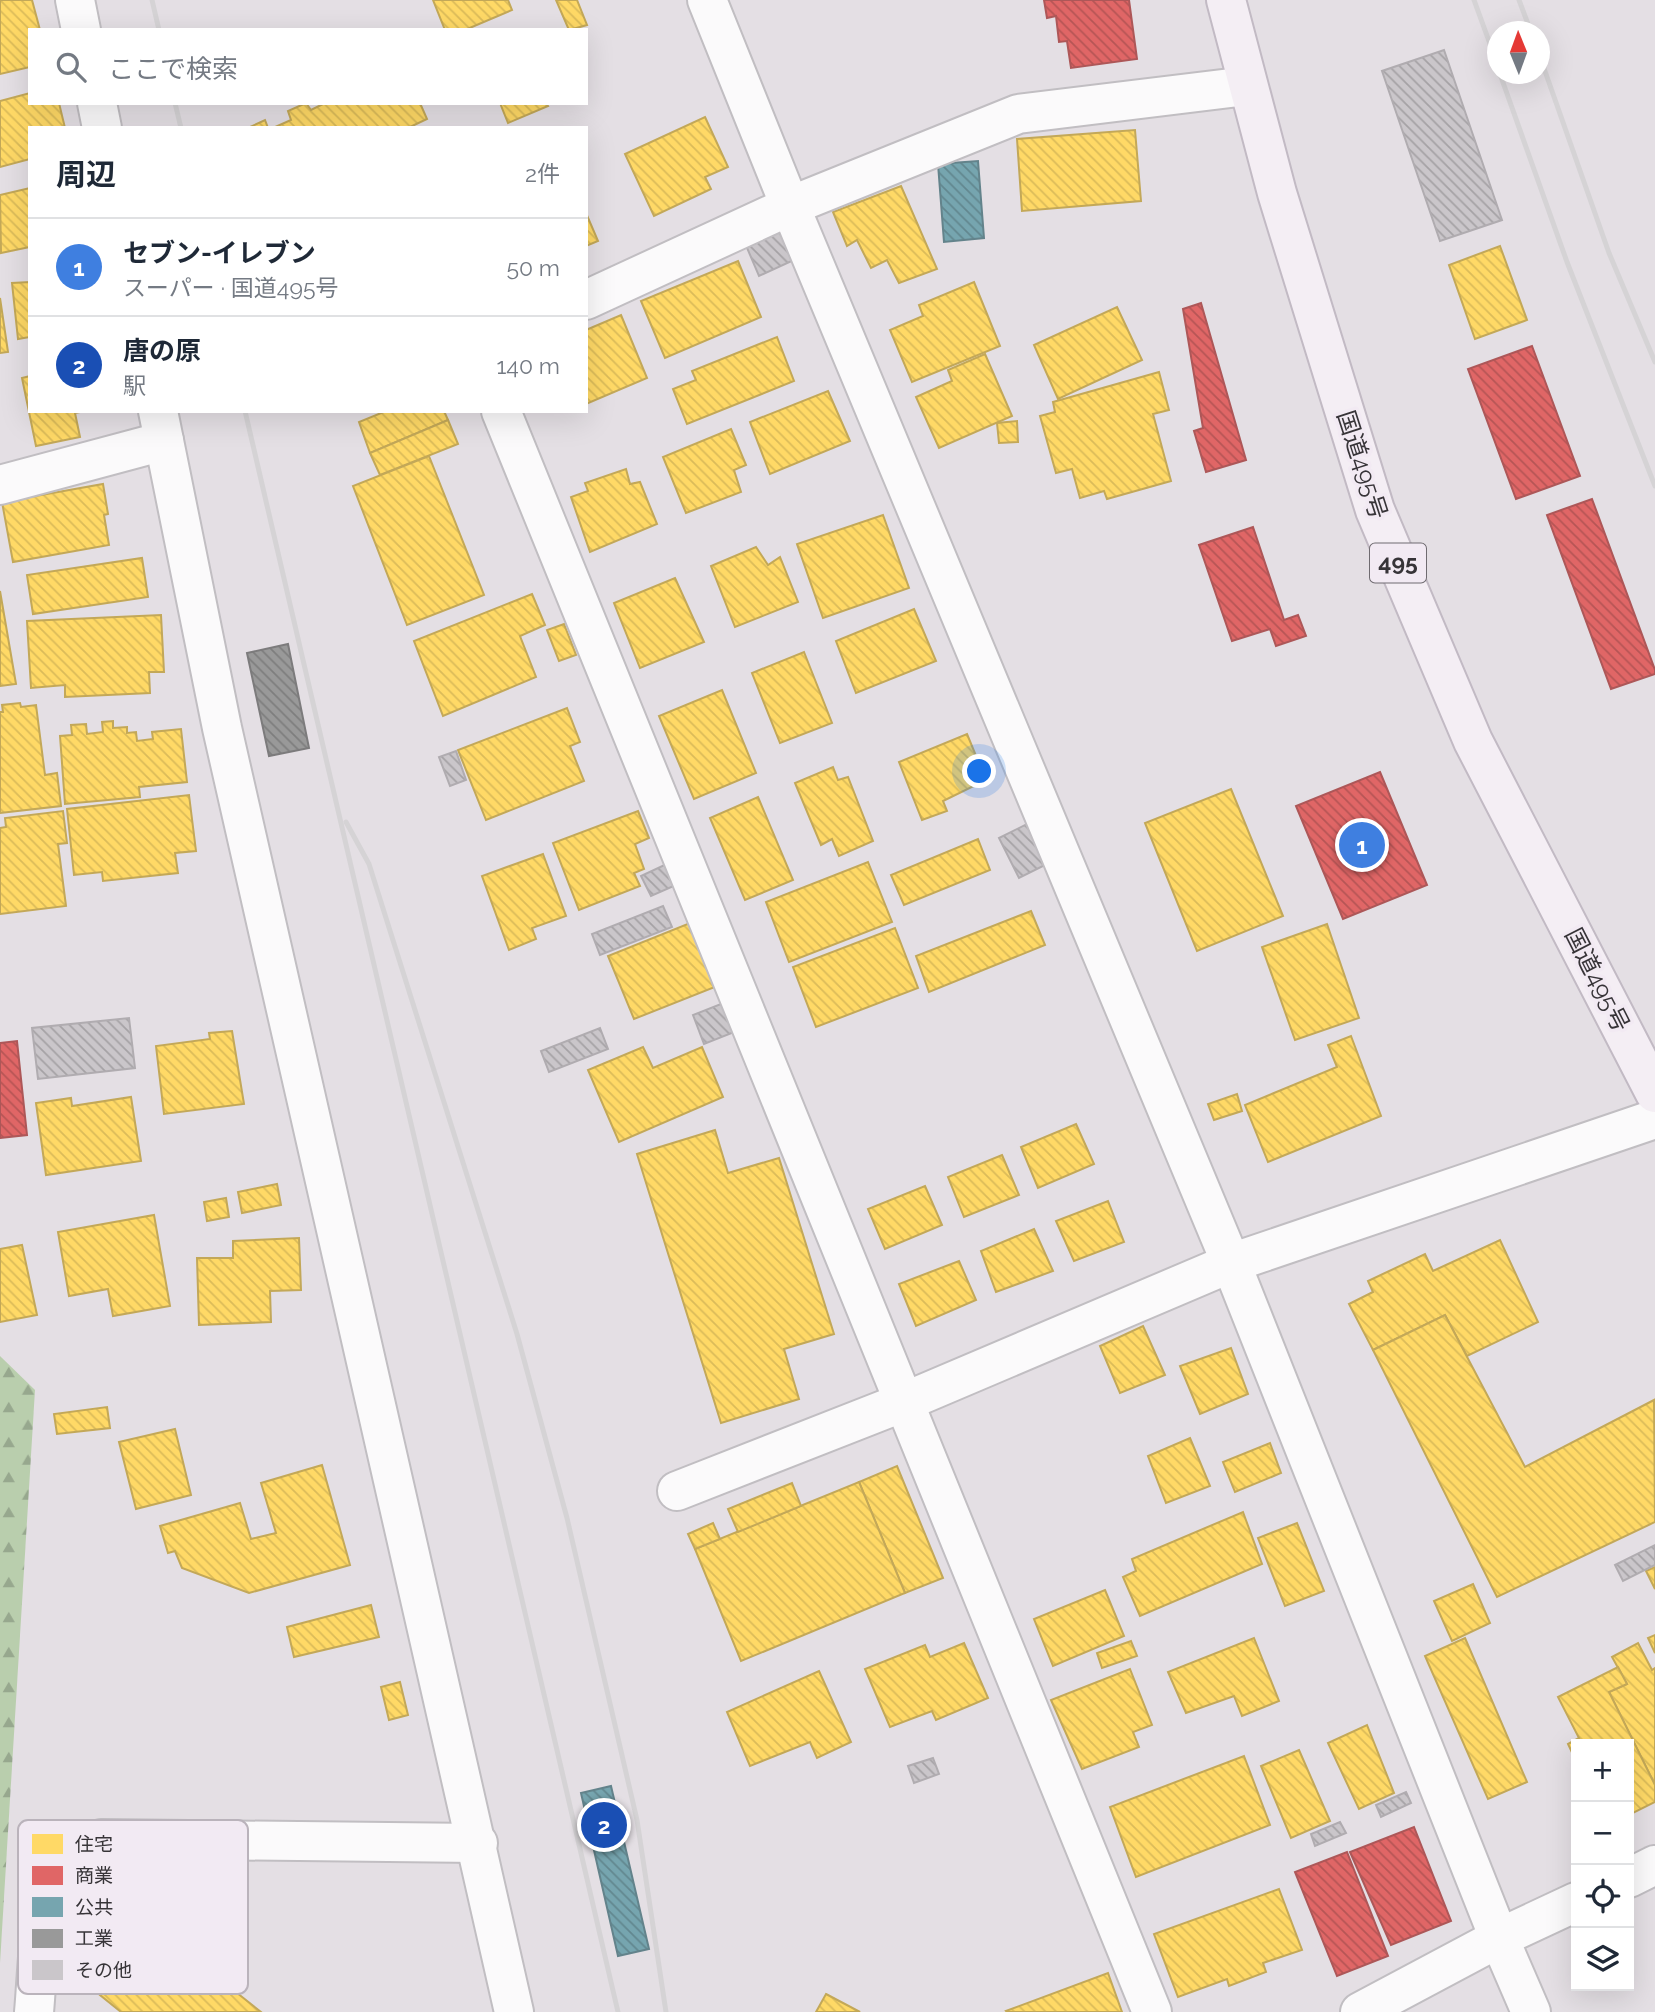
<!DOCTYPE html>
<html lang="ja">
<head>
<meta charset="utf-8">
<style>
  :root { --surface:#fff; --page:#f6f6f7; --text:#1f2937; --muted:#747a83; --line:#e0e1e3; --accent:#0f766e }
  body { margin:0; font-family:Raleway,"Noto Sans JP",sans-serif; background:var(--page); color:var(--text) }
  .controls { position:absolute; right:21px; bottom:21px; display:grid; overflow:hidden; border-radius:0px; box-shadow:0 7px 28px #0002 }
  .controls button { width:63px; height:63px; display:grid; place-items:center; padding:0; border:0; border-bottom:2px solid var(--line); background:var(--surface); color:var(--text); font:35px sans-serif }
  .compass { position:absolute; left:1487px; top:21px; width:63px; height:63px; border-radius:50%; background:var(--surface); box-shadow:0 7px 28px #0002; rotate:359deg }
  .you { position:absolute; left:980px; top:772px; width:24px; height:24px; margin:-18px; border:5px solid #fff; border-radius:50%; background:#1a73e8; box-shadow:0 0 0 10px #1a73e833 }
  .badge { display:grid; place-items:center; width:46px; height:46px; border-radius:50%; background:var(--accent); color:#fff; font-size:23px; font-weight:700 }
  .pin { position:absolute; translate:-50% -50%; border:4px solid #fff; box-shadow:0 2px 7px #0006 }
  .list { margin:0; padding:0; list-style:none }
  h2 { display:flex; justify-content:space-between; align-items:center; height:91px; margin:0; padding:0 28px; font-size:30px }
  h2 small { font-size:23px; font-weight:400; color:var(--muted) }
  .list li { display:grid; grid-template-columns:46px 1fr auto; gap:21px; align-items:center; box-sizing:border-box; height:98px; padding:0 28px; border-top:2px solid var(--line) }
  .list b { display:block; font-size:26px; white-space:nowrap }
  .list p { margin:0; font-size:23px; white-space:nowrap; color:var(--muted) }
  .list em { font-size:23px; font-style:normal; color:var(--muted) }
  .icon { flex:none; width:38px; height:38px; fill:none; stroke:currentColor; stroke-width:2; stroke-linecap:round; stroke-linejoin:round }
  .map { position:relative; flex:none; width:1655px; height:2012px; overflow:hidden }
  .search { position:absolute; background:var(--surface); box-shadow:0 7px 28px #0002; left:28px; top:28px; width:560px; height:77px; display:flex; align-items:center; gap:18px; box-sizing:border-box; padding:0 24px; border-radius:0px; color:var(--muted); font-size:26px }
  .panel { position:absolute; background:var(--surface); box-shadow:0 7px 28px #0002; left:28px; top:126px; width:560px; height:287px; border-radius:0px }
  .map>svg:first-child { display:block }
  .forest { fill:url(#forest-firs) }
  .homes { fill:url(#homes-back-hatch); stroke:#c3a858; stroke-width:2 }
  .shops { fill:url(#shops-back-hatch); stroke:#ad5758; stroke-width:2 }
  .public { fill:url(#public-back-hatch); stroke:#63838b; stroke-width:2 }
  .industry { fill:url(#industry-back-hatch); stroke:#7c7b7c; stroke-width:2 }
  .building { fill:url(#building-back-hatch); stroke:#b0acb0; stroke-width:2 }
  .lines { fill:none; stroke-linecap:round; stroke-linejoin:round }
  .minor-casing { stroke:#c1bec2; stroke-width:42 }
  .trunk-casing { stroke:#c2bac4; stroke-width:42 }
  .minor { stroke:#fbfafb; stroke-width:38 }
  .trunk { stroke:#f4eef4; stroke-width:38 }
  .rail { stroke:#d5d3d5; stroke-width:5 }
  .labels { text-anchor:middle; stroke-width:7; stroke-linejoin:round; paint-order:stroke }
  .shield { fill:#f2eaf3; stroke:#6f6b70; stroke-width:2 }
  .shield-label { font-size:23px; font-weight:bold; fill:#373438 }
  .street-label { font-size:24px; fill:#373438; stroke:#f2eaf3 }
  .key { fill:#f2eaf3; stroke:#bab3bb; stroke-width:2 }
  .key-label { font-size:19px; fill:#373438 }
</style>
</head>
<body>
<div class="map">
<svg width="1655" height="2012" viewBox="0 0 1655 2012">
  <defs>
    <pattern id="forest-firs" width="22" height="20" patternUnits="userSpaceOnUse" patternTransform="scale(1.75)"><rect width="22" height="20" fill="#b9cead"/><path d="M5 1l3.5 6h-7zM16 11l3.5 6h-7z" fill="#97a88e"/></pattern>
    <pattern id="homes-back-hatch" width="6" height="6" patternUnits="userSpaceOnUse" patternTransform="scale(1.75)"><rect width="6" height="6" fill="#ffd966"/><path d="M-1 5l2 2M0 0l6 6M5-1l2 2" fill="none" stroke="#dbbb59"/></pattern>
    <pattern id="shops-back-hatch" width="6" height="6" patternUnits="userSpaceOnUse" patternTransform="scale(1.75)"><rect width="6" height="6" fill="#e06666"/><path d="M-1 5l2 2M0 0l6 6M5-1l2 2" fill="none" stroke="#b65555"/></pattern>
    <pattern id="public-back-hatch" width="6" height="6" patternUnits="userSpaceOnUse" patternTransform="scale(1.75)"><rect width="6" height="6" fill="#76a5af"/><path d="M-1 5l2 2M0 0l6 6M5-1l2 2" fill="none" stroke="#62878f"/></pattern>
    <pattern id="industry-back-hatch" width="6" height="6" patternUnits="userSpaceOnUse" patternTransform="scale(1.75)"><rect width="6" height="6" fill="#999"/><path d="M-1 5l2 2M0 0l6 6M5-1l2 2" fill="none" stroke="#7e7e7e"/></pattern>
    <pattern id="building-back-hatch" width="6" height="6" patternUnits="userSpaceOnUse" patternTransform="scale(1.75)"><rect width="6" height="6" fill="#cac6ca"/><path d="M-1 5l2 2M0 0l6 6M5-1l2 2" fill="none" stroke="#a5a2a5"/></pattern>
  </defs>
  <rect width="100%" height="100%" fill="#e4dfe4"/>
  <!-- forest -->
  <path class="forest" d="M0 1356 35 1390 0 1963Z"/>
  <!-- homes -->
  <g class="homes">
    <path d="M0 0H32L40 30H30V67L0 74Z"/>
    <path d="M433 0H508L512 10 465 30H445Z"/>
    <path d="M556 0H577L587 25 569 30Z"/>
    <path d="M30 93V103H59L65 128H30V159L0 167V101Z"/>
    <path d="M306 103 311 110 325 103H420L427 119 408 128H273L291 120 288 111Z"/>
    <path d="M500 103H546L548 106 508 123Z"/>
    <path d="M705 117 728 167 705 177 711 189 654 216 625 154Z"/>
    <path d="M265 120 268 128H248Z"/>
    <path d="M1135 130 1141 201 1022 211 1017 139Z"/>
    <path d="M901 186 937 269 899 283 887 260 871 268 857 240 847 246 833 212Z"/>
    <path d="M30 188V247L1 253 0 195Z"/>
    <path d="M586 213 598 241 586 246Z"/>
    <path d="M1500 246 1527 320 1475 339 1449 265Z"/>
    <path d="M738 261 761 317 665 358 641 301Z"/>
    <path d="M30 282V337L18 339 12 283Z"/>
    <path d="M974 282 1000 346 912 382 890 330 923 316 919 305Z"/>
    <path d="M0 298 8 352 0 353Z"/>
    <path d="M1117 307 1142 360 1058 399 1034 345Z"/>
    <path d="M621 315 647 378 586 404V330Z"/>
    <path d="M777 337 794 381 687 424 673 389 696 380 692 371Z"/>
    <path d="M985 354 1012 416 939 448 916 397 952 381 948 370Z"/>
    <path d="M1159 372 1169 410 1153 414 1171 481 1107 499 1104 491 1080 498 1072 469 1056 473 1040 416 1055 412 1053 402Z"/>
    <path d="M30 376V411H85L75 413 80 437 36 446 22 378Z"/>
    <path d="M828 391 850 441 770 474 750 422Z"/>
    <path d="M386 411H444L448 420 370 453 359 422Z"/>
    <path d="M448 420 458 444 380 475 370 453Z"/>
    <path d="M1017 421 1018 442 999 443 997 423Z"/>
    <path d="M731 429 746 465 734 470 741 492 686 513 663 457Z"/>
    <path d="M429 456 484 595 407 625 353 486Z"/>
    <path d="M626 469 630 484 640 482 657 524 590 552 571 497 588 491 585 483Z"/>
    <path d="M103 484 108 514 104 515 109 545 13 562 2 502Z"/>
    <path d="M883 515 909 588 823 618 797 544Z"/>
    <path d="M756 547 768 565 780 557 798 602 735 627 711 566Z"/>
    <path d="M142 558 148 597 33 614 27 575Z"/>
    <path d="M675 578 704 642 640 668 614 603Z"/>
    <path d="M0 591 16 684 0 686Z"/>
    <path d="M532 594 545 625 520 636 536 677 443 716 414 641Z"/>
    <path d="M914 609 936 661 856 693 836 641Z"/>
    <path d="M161 615 164 672H149L150 693 65 697V685L31 688 27 621Z"/>
    <path d="M564 624 576 655 559 661 547 630Z"/>
    <path d="M804 652 832 723 780 743 752 673Z"/>
    <path d="M722 690 756 773 694 799 659 716Z"/>
    <path d="M20 703 21 707 36 705 45 775 57 773 61 806 0 813V712H3L2 705Z"/>
    <path d="M567 708 580 742 570 746 584 781 486 820 458 750Z"/>
    <path d="M113 721V728L127 727V733L136 732 137 741 153 739 152 732 181 729 187 782 139 787 140 797 65 804 60 736 72 735 71 725 86 724 87 734 103 732 102 722Z"/>
    <path d="M967 734 986 780 943 801 947 811 922 820 899 762Z"/>
    <path d="M833 767 838 780 848 777 873 841 839 856 832 839 821 845 795 783Z"/>
    <path d="M1231 789 1283 916 1197 951 1145 823Z"/>
    <path d="M189 795 196 851 175 853 178 873 103 881 102 872 74 875 67 809Z"/>
    <path d="M758 797 793 880 745 900 710 818Z"/>
    <path d="M63 811 67 843 58 844 66 906 0 914V828L6 827 5 818Z"/>
    <path d="M638 811 649 838 635 844 644 869 634 873 640 886 579 910 553 843Z"/>
    <path d="M978 839 990 870 904 905 891 875Z"/>
    <path d="M543 854 566 916 532 928 536 939 509 950 482 876Z"/>
    <path d="M868 862 892 922 789 962 766 902Z"/>
    <path d="M1031 911 1045 945 929 992 916 956Z"/>
    <path d="M705 917 730 981 634 1019 608 956Z"/>
    <path d="M1327 924 1359 1018 1295 1040 1262 947Z"/>
    <path d="M895 928 918 988 816 1027 793 967Z"/>
    <path d="M232 1031 244 1104 164 1114 156 1046 210 1039 209 1033Z"/>
    <path d="M1351 1036 1381 1116 1268 1162 1245 1105 1337 1067 1328 1045Z"/>
    <path d="M643 1047 653 1068 702 1047 723 1097 619 1142 588 1070Z"/>
    <path d="M1237 1094 1242 1111 1214 1120 1208 1104Z"/>
    <path d="M131 1097 141 1161 46 1175 36 1103 71 1098 72 1106Z"/>
    <path d="M1076 1124 1094 1164 1038 1188 1021 1147Z"/>
    <path d="M715 1130 728 1173 779 1158 834 1334 784 1349 799 1399 721 1423 637 1154Z"/>
    <path d="M1002 1155 1019 1195 964 1217 948 1177Z"/>
    <path d="M277 1184 281 1205 242 1213 238 1192Z"/>
    <path d="M925 1186 942 1225 885 1249 868 1209Z"/>
    <path d="M226 1198 229 1217 207 1221 204 1202Z"/>
    <path d="M1108 1201 1124 1242 1074 1261 1056 1221Z"/>
    <path d="M154 1215 170 1306 113 1316 108 1289 69 1296 58 1232Z"/>
    <path d="M1034 1229 1053 1271 996 1292 981 1251Z"/>
    <path d="M299 1238 301 1290 270 1291 271 1322 199 1325 197 1258H233V1241Z"/>
    <path d="M1500 1240 1538 1322 1467 1356 1445 1315 1373 1350 1349 1304 1373 1292 1368 1281 1425 1254 1433 1271Z"/>
    <path d="M22 1245 37 1315 0 1322V1249Z"/>
    <path d="M959 1261 976 1300 916 1326 899 1284Z"/>
    <path d="M1445 1315 1525 1467 1654 1400 1655 1522 1497 1597 1373 1350Z"/>
    <path d="M1143 1326 1165 1375 1120 1393 1100 1346Z"/>
    <path d="M1231 1348 1248 1394 1200 1414 1180 1366Z"/>
    <path d="M107 1407 110 1428 57 1434 54 1414Z"/>
    <path d="M175 1429 191 1495 136 1509 119 1442Z"/>
    <path d="M1190 1438 1210 1486 1166 1503 1148 1456Z"/>
    <path d="M1270 1443 1281 1473 1235 1492 1223 1462Z"/>
    <path d="M322 1465 350 1565 249 1593 182 1568 175 1551 168 1553 160 1526 240 1503 251 1539 276 1533 261 1483Z"/>
    <path d="M897 1466 943 1578 905 1593 859 1482Z"/>
    <path d="M859 1482 905 1593 741 1661 695 1549Z"/>
    <path d="M792 1483 801 1506 738 1532 728 1509Z"/>
    <path d="M1243 1512 1262 1564 1140 1616 1123 1577 1136 1571 1132 1559Z"/>
    <path d="M713 1523 720 1539 695 1549 688 1534Z"/>
    <path d="M1297 1523 1324 1591 1285 1606 1258 1538Z"/>
    <path d="M1655 1567V1589L1646 1571Z"/>
    <path d="M1473 1584 1490 1623 1452 1641 1434 1601Z"/>
    <path d="M1105 1590 1124 1636 1053 1666 1034 1619Z"/>
    <path d="M371 1605 379 1637 294 1657 287 1627Z"/>
    <path d="M1655 1635V1653L1648 1638Z"/>
    <path d="M1254 1638 1279 1701 1242 1716 1234 1696 1186 1713 1168 1672Z"/>
    <path d="M1465 1638 1527 1782 1488 1799 1425 1656Z"/>
    <path d="M1131 1641 1137 1656 1102 1668 1097 1653Z"/>
    <path d="M964 1643 988 1698 936 1720 932 1711 890 1727 865 1669 925 1645 930 1657Z"/>
    <path d="M1638 1643 1652 1670 1655 1668V1785L1609 1692 1627 1684 1612 1657Z"/>
    <path d="M1618 1667 1627 1684 1609 1692 1655 1785V1802L1629 1815V1744H1576V1761L1568 1744 1579 1738 1558 1697Z"/>
    <path d="M1130 1669 1152 1725 1133 1732 1139 1747 1082 1769 1051 1700Z"/>
    <path d="M819 1671 851 1742 817 1758 810 1742 750 1766 727 1712Z"/>
    <path d="M400 1682 408 1715 389 1720 381 1687Z"/>
    <path d="M1367 1725 1394 1793 1359 1809 1328 1743Z"/>
    <path d="M1299 1750 1330 1821 1291 1838 1261 1766Z"/>
    <path d="M1244 1756 1270 1825 1136 1877 1110 1807Z"/>
    <path d="M1279 1889 1302 1950 1263 1963 1266 1972 1229 1986 1227 1979 1178 1997 1154 1934Z"/>
    <path d="M154 1927 261 2012H121L100 1995Z"/>
    <path d="M1108 1973 1122 2012H1007L1006 2011Z"/>
    <path d="M826 1994 860 2012H816Z"/>
  </g>
  <!-- shops -->
  <g class="shops">
    <path d="M1044 0H1129L1137 59 1071 68 1067 41 1059 42 1056 16 1047 18Z"/>
    <path d="M1201 303 1246 460 1206 472 1194 431 1203 428 1183 309Z"/>
    <path d="M1532 346 1580 476 1516 499 1468 369Z"/>
    <path d="M1592 499 1655 670V674L1611 689 1547 515Z"/>
    <path d="M1253 527 1284 620 1298 615 1306 636 1276 646 1270 629 1232 641 1199 545Z"/>
    <path d="M1380 772 1427 885 1343 919 1296 806Z"/>
    <path d="M17 1041 27 1135 0 1138V1043Z"/>
    <path d="M1414 1827 1451 1921 1391 1945 1350 1852Z"/>
    <path d="M1347 1852 1388 1956 1337 1976 1295 1872Z"/>
  </g>
  <!-- public -->
  <g class="public">
    <path d="M978 161 984 238 944 242 938 164Z"/>
    <path d="M611 1786 649 1949 618 1956 581 1793Z"/>
  </g>
  <!-- industry -->
  <path class="industry" d="M288 644 309 748 269 756 247 653Z"/>
  <!-- building -->
  <g class="building">
    <path d="M1444 50 1502 220 1440 241 1382 71Z"/>
    <path d="M779 220 796 259 759 276 742 236Z"/>
    <path d="M456 751 466 780 450 786 439 757Z"/>
    <path d="M1033 821 1053 861 1019 878 999 838Z"/>
    <path d="M675 860 685 881 651 896 641 876Z"/>
    <path d="M663 906 672 927 600 955 592 934Z"/>
    <path d="M736 998 747 1027 704 1044 693 1015Z"/>
    <path d="M129 1018 135 1068 38 1079 32 1028Z"/>
    <path d="M600 1028 608 1049 549 1072 541 1051Z"/>
    <path d="M1655 1545V1565L1623 1581 1615 1565Z"/>
    <path d="M933 1758 939 1774 914 1783 908 1766Z"/>
    <path d="M1406 1792 1411 1803 1381 1817 1376 1805Z"/>
    <path d="M1340 1822 1346 1833 1315 1846 1311 1834Z"/>
  </g>
  <g class="lines">
    <!-- minor casing -->
    <g class="minor-casing">
      <g id="minor">
        <path d="M75 0 81 30"/>
        <path d="M707 0 790 206 1231 1263 1499 1938 1531 2012"/>
        <path d="M97 103 102 128"/>
        <path d="M586 300 790 206 1018 114 1247 86"/>
        <path d="M158 411 222 728 514 2012"/>
        <path d="M501 411 1152 2012"/>
        <path d="M0 485 164 441"/>
        <path d="M677 1491 904 1402 1231 1263 1655 1119"/>
        <path d="M1629 1878 1655 1865"/>
        <path d="M34 2012C37 1983 40 1876 57 1858 69 1846 85 1843 101 1839L478 1843"/>
        <path d="M1360 2012 1499 1938 1576 1902"/>
      </g>
    </g>
    <!-- trunk casing -->
    <g class="trunk-casing">
      <path id="trunk" d="M1226 0 1277 193 1375 510 1473 741 1655 1093"/>
    </g>
    <!-- minor -->
    <use href="#minor" class="minor"/>
    <!-- trunk -->
    <use href="#trunk" class="trunk"/>
    <!-- rail -->
    <g class="rail">
      <path d="M152 0 159 30"/>
      <path d="M1474 0 1498 66"/>
      <path d="M1519 0 1531 32"/>
      <path d="M1540 57 1609 253 1655 362"/>
      <path d="M1500 74 1567 262 1655 486"/>
      <path d="M175 103 181 128"/>
      <path d="M245 411 618 2012"/>
      <path d="M346 822 369 864 517 1334 567 1518 637 1820 666 2012"/>
    </g>
  </g>
  <g class="labels">
    <!-- shield labels -->
    <rect class="shield" x="1370" y="543.5" width="56" height="39" rx="5"/>
    <g class="shield-label">
      <text x="1398" y="571">495</text>
    </g>
    <!-- street labels -->
    <g class="street-label">
      <text transform="translate(1362 465) rotate(72)" y="8">国道495号</text>
      <text transform="translate(1597 980) rotate(63)" y="8">国道495号</text>
    </g>
  </g>
  <!-- legend -->
  <rect x="18" y="1820" width="230" height="174" rx="10" class="key"/>
  <rect x="32" y="1834" width="31" height="20" fill="#ffd966"/>
  <rect x="32" y="1866" width="31" height="19" fill="#e06666"/>
  <rect x="32" y="1897" width="31" height="20" fill="#76a5af"/>
  <rect x="32" y="1929" width="31" height="19" fill="#999"/>
  <rect x="32" y="1960" width="31" height="20" fill="#cac6ca"/>
  <g class="key-label">
    <text x="75" y="1851">住宅</text>
    <text x="75" y="1882">商業</text>
    <text x="75" y="1914">公共</text>
    <text x="75" y="1945">工業</text>
    <text x="75" y="1977">その他</text>
  </g>
</svg>
<div class="controls">
<button>+</button>
<button>−</button>
<button><svg class="icon" aria-label="locate" viewBox="0 0 24 24"><circle cx="12" cy="12" r="6"/><path d="M12 2v4M12 18v4M2 12h4M18 12h4"/></svg></button>
<button><svg class="icon" aria-label="layers" viewBox="0 0 24 24"><path d="M12 4l9 5-9 5-9-5zM3 14l9 5 9-5"/></svg></button>
</div>
<svg class="compass" viewBox="-18 -18 36 36"><path d="M0-13l5 13h-10z" fill="#e53935"/><path d="M0 13l5-13h-10z" fill="#747a83"/></svg>
<div class="you"></div>
<div class="pin badge" style="left:1362px;top:845px;background:#3f7fe0">1</div>
<div class="pin badge" style="left:604px;top:1825px;background:#1a4fb4">2</div>
<div class="search"><svg class="icon" aria-label="search" viewBox="0 0 24 24"><circle cx="10" cy="10" r="6"/><path d="M15 15l6 6"/></svg>ここで検索</div>
<section class="panel">
<h2>周辺<small>2件</small></h2>
<ul class="list">
<li><span class="badge" style="background:#3f7fe0">1</span><div><b>セブン-イレブン</b><p>スーパー · 国道495号</p></div><em>50 m</em></li>
<li><span class="badge" style="background:#1a4fb4">2</span><div><b>唐の原</b><p>駅</p></div><em>140 m</em></li>
</ul>
</section>
</div>
</body>
</html>
